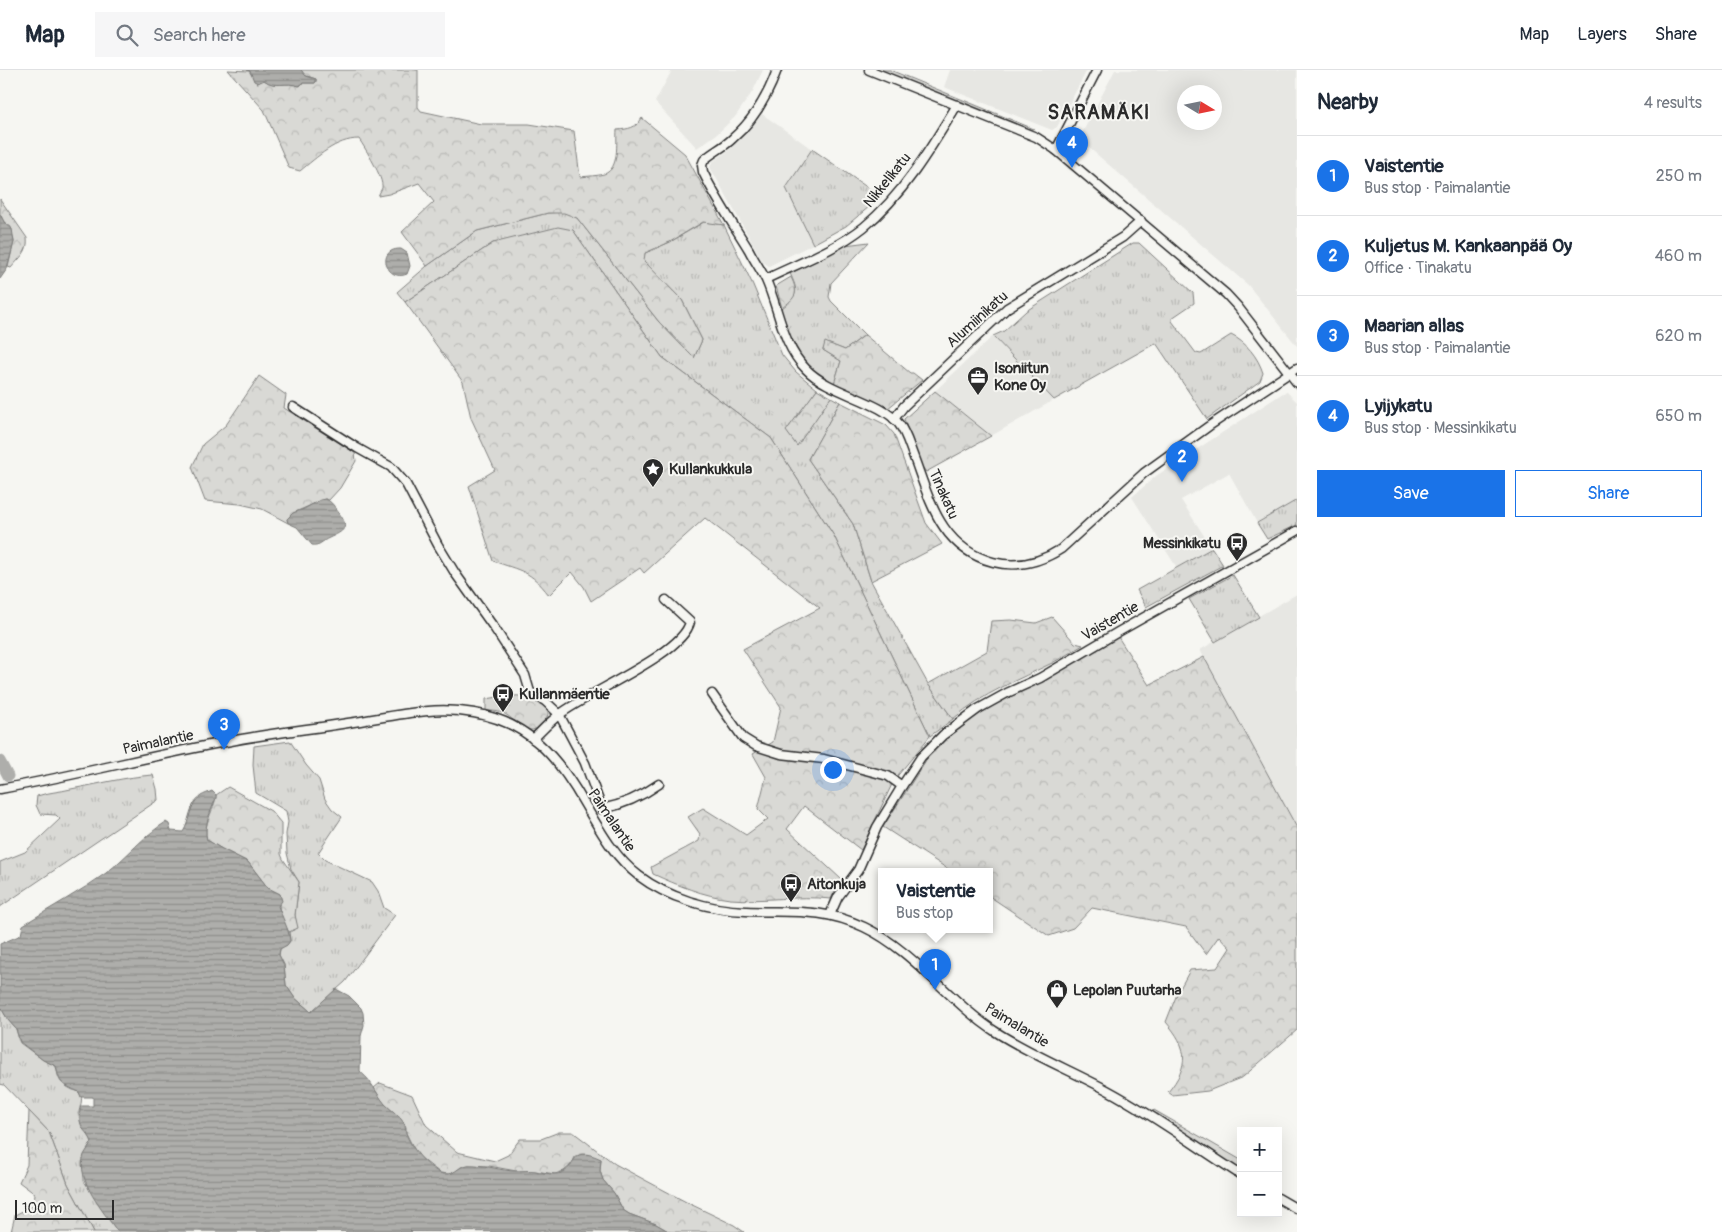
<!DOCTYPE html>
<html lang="en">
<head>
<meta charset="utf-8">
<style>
  :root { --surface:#fff; --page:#f6f6f7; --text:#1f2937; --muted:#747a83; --line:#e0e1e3; --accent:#1a73e8 }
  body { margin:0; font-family:Pangolin,sans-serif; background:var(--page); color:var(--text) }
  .controls { position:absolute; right:15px; bottom:15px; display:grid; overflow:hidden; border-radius:0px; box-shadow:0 5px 20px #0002 }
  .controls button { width:45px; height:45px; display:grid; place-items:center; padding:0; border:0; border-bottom:1px solid var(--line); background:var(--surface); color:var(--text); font:25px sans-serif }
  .compass { position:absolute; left:1177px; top:15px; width:45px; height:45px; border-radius:50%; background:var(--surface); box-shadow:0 5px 20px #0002; rotate:100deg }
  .scale { position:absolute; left:15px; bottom:12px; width:99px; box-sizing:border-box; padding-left:5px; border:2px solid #2b2b2b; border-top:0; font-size:14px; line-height:18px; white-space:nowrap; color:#2b2b2b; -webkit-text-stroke:4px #f6f6f2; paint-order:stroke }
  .you { position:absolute; left:832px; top:699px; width:18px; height:18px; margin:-12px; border:4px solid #fff; border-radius:50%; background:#1a73e8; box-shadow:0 0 0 8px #1a73e833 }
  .badge { display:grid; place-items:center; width:32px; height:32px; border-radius:50%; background:var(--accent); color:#fff; font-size:16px; font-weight:700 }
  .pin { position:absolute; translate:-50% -41px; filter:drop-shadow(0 1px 2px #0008) }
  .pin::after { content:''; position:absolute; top:26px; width:18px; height:15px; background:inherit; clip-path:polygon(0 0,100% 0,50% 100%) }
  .popup { position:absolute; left:878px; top:798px; width:115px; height:65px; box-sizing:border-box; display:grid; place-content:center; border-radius:0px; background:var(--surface); filter:drop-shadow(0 1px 4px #0005); font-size:16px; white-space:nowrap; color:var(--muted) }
  .popup b { font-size:19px; color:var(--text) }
  .popup::after { content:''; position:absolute; left:50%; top:100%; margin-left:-10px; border:10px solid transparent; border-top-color:var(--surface) }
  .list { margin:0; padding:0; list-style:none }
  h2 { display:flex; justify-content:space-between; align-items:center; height:65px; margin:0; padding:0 20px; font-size:21px }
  h2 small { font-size:16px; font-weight:400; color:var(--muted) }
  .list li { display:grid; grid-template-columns:32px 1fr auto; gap:15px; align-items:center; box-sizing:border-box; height:80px; padding:0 20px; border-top:1px solid var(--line) }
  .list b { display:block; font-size:19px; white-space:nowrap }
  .list p { margin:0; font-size:16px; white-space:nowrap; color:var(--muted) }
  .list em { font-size:16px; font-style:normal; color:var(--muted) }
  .actions { display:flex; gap:10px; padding:15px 20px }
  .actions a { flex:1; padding:11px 0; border:1px solid var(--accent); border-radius:0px; text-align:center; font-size:18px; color:var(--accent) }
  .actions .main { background:var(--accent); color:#fff }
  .icon { flex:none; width:28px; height:28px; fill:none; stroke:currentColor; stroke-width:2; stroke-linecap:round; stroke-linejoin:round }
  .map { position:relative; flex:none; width:1297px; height:1162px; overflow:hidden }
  header { display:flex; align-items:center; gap:30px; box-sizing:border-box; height:70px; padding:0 25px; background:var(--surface); border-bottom:1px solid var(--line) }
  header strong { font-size:24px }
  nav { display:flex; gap:28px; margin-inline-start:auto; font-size:18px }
  .search { width:350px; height:45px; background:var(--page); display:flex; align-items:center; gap:12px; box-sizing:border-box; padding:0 18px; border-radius:0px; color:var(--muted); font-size:19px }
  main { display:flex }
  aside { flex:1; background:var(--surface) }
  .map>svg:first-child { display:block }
  .built { fill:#e7e7e3; fill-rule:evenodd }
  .grass { fill:url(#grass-tufts); stroke:#828280 }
  .forest { fill:url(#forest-crowns); stroke:#828280 }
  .water { fill:url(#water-rules); stroke:#7a7a78 }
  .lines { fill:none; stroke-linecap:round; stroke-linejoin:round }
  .river { stroke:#aeaeab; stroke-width:11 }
  .minor-casing { stroke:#2b2b2b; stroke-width:11 }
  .minor { stroke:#f6f6f2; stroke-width:8 }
  .labels { text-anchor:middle; stroke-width:4; stroke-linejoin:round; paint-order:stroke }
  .street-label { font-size:15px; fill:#2b2b2b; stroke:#f6f6f2 }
  .poi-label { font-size:15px; font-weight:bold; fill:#2b2b2b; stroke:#f6f6f2; text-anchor:start }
  .district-label { font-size:20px; font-weight:bold; letter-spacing:1px; fill:#2b2b2b; stroke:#f6f6f2 }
</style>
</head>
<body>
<header>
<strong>Map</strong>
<div class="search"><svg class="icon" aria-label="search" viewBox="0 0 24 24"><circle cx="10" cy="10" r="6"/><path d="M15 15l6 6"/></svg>Search here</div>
<nav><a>Map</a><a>Layers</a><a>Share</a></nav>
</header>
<main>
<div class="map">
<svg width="1297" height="1162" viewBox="0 0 1297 1162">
  <defs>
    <pattern id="grass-tufts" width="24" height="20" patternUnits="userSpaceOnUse" patternTransform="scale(1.25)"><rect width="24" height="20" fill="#d9d9d5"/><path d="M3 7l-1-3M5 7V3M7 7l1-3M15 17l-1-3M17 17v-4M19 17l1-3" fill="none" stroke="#babab7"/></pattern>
    <pattern id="forest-crowns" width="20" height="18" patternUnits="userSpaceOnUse" patternTransform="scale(1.25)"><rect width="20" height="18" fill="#d9d9d5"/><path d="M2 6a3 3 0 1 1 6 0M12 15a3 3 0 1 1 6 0" fill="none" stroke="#babab7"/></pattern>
    <pattern id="water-rules" width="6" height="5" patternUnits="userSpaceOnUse" patternTransform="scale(1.25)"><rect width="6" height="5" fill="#aeaeab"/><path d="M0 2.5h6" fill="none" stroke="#8e8e8b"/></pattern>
  </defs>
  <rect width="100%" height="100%" fill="#f6f6f2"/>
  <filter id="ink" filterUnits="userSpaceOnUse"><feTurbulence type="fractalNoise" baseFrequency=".02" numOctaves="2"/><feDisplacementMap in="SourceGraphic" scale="10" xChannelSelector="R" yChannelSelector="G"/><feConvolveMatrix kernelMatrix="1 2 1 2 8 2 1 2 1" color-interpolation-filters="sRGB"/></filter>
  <g filter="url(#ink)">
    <!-- built -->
    <g class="built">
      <path d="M672 0H763L753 21 735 47 717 64 697 78 655 32Z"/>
      <path d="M950 0H1087L1057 57 1052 60 944 17Z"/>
      <path d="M1115 0H1297V276L1248 215 1079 69ZM1184 22H1214V52H1184Z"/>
      <path d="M762 44 812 79 786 118 813 174 769 196 763 192 710 97 712 92 728 81 746 64Z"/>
      <path d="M993 266 1054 330 991 366 935 321Z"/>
      <path d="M1287 322 1297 332V430L1257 453 1229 403 1181 430 1212 478 1177 498 1132 427 1156 406 1283 323Z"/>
      <path d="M1297 524V754L1295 755 1200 580Z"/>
    </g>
    <!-- grass -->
    <g class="grass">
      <path d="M880 0H890L1034 59H1027Z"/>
      <path d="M812 79 881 127 846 156 813 174 786 118Z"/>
      <path d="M564 142 577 148 659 252 694 288 702 270 682 230 643 191 645 183 670 172 704 152 724 155 753 215 782 285 796 302 817 319 787 361 797 375 831 327 840 332 808 389 853 454 871 511 928 614 953 649 930 666 834 466 771 368 662 287 573 160 493 173 405 232 397 222 427 196 477 161 548 143Z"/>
      <path d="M869 172 831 213 829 227 831 231 865 265 845 280 826 273 823 280 841 291 834 314C800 297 792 273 780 239 799 224 799 223 789 201L837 176Z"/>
      <path d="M1133 173H1139L1193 223 1194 233 1172 248V251L1196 283 1201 284 1231 265C1246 272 1258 287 1263 303L1260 311 1207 349 1156 273 1054 330 993 266 1004 261 1026 241Z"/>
      <path d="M1297 430V455L1267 469 1257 453Z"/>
      <path d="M1212 478 1223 495 1146 537 1137 520Z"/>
      <path d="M1233 505 1259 547 1215 572 1189 529Z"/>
      <path d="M290 671 306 695 319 710 325 729 332 739 342 747 318 783 325 790 372 812 378 821 384 838 395 845 345 912 311 942 294 927 286 915 284 895 279 885 280 878 287 875 290 871 289 862 297 858 295 845 299 812 291 799 287 783 286 764 288 752 286 741 256 723 253 695 254 676Z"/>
      <path d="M153 705 157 719 158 730 0 837V792L25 782 60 749 56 745 40 744 36 735 37 726C49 722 59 722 71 719 99 714 125 707 153 705Z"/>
      <path d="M0 936 8 950 16 959 20 973 43 990 56 996C59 1011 59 1013 73 1020 75 1020 79 1022 80 1024 84 1029 79 1038 79 1043 79 1056 88 1061 92 1072L84 1086V1111L118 1162H94L68 1114 49 1062 4 1015 0 1014Z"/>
      <path d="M1154 1040 1241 1090V1100L1152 1042Z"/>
    </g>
    <!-- forest -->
    <g class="forest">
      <path d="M228 0 249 1 257 13 264 10C276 19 286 10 300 16L303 13H315L316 11V9L304 5 301 0H418V37L421 41 481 54H529L574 61 580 107C588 106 597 106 604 104 620 99 616 72 617 60 629 59 636 58 642 48L685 84 724 155 703 152 670 172 645 183 644 191 682 230 702 270 694 288 659 252 577 148 564 143H548L477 161 427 196 402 162 434 132 419 113 389 124 378 126C379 123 381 121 382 118 384 108 365 78 359 69 336 69 317 87 300 101L289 98 264 40Z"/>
      <path d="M0 129 27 168C29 182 19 188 11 198L8 197 14 172 11 157 4 152 0 144Z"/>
      <path d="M558 157 573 160 662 287 771 368 834 466 930 666 894 710 861 780 804 736 787 759 841 809 831 829C797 825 764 832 730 829 704 826 677 815 653 804L651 797 699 771 700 764 688 747 703 738 746 765 768 749 758 739 766 707 753 684 773 672 781 637 743 579 820 538 705 448 644 503 640 498 591 531 584 517 572 502 549 525C530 500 521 501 493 491L469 416 495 400 471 348 463 312 405 232 493 173Z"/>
      <path d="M791 207C799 224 796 227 782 238L776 216Z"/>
      <path d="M865 265 910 303H913L922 310 887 339 834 314 841 291 823 280 825 272 845 280Z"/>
      <path d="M259 306 286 325 284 338 355 383 356 391 340 418 329 430 325 429 293 443 287 449 288 453 262 439 240 434 205 431 192 397 203 374 226 355Z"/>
      <path d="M817 319 831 327 797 376 786 361Z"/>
      <path d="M935 321 991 366 926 402 919 393 904 349Z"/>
      <path d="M840 332 886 355 894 364 926 453 942 474 871 511 853 454 808 389Z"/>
      <path d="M1052 547 1075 573 1083 575C1073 581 1063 587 1052 593 1018 610 983 623 953 649L928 614 987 581 991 551 1011 550 1036 553Z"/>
      <path d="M1118 567 1149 615 1204 587 1297 758V960L1243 1007 1208 1021 1172 1025 1168 1022C1190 995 1188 977 1166 952L1177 924 1190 900 1217 898 1230 878 1219 866 1206 884 1186 857 1092 838 1073 858 1049 866 989 826V801H951L883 757 930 684 960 656 994 635 1042 610Z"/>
      <path d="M505 626C519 626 535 624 545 635 554 644 541 660 531 660 520 659 514 649 505 644 499 641 493 641 486 641V629Z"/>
      <path d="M228 717 271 741 281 753V784L283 789 299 812 295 845 298 858 289 862C281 848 277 840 280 824L268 818 248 792 222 779 207 770C202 754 215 740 216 725Z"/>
      <path d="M380 1013 412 1025 426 1055 457 1082 495 1091 508 1085 520 1069H541L559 1062H573L615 1094 688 1133 734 1155 744 1162H670L656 1154 629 1144 623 1140 614 1123 603 1110 600 1101 601 1089 575 1087 572 1094 564 1101 555 1104 535 1101H516L489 1096 469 1095 461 1097 455 1102 449 1104 440 1103 417 1085 406 1063V1057L403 1052 383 1032 374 1018Z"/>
      <path d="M29 1041 49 1062 68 1114 94 1162H11L15 1145 34 1135 35 1124 19 1112 27 1095Z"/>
    </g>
    <!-- water -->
    <g class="water">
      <path d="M247 0H301L306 6 316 9V11L315 13H303L299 16C286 11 275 19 264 10L258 13 254 11 250 1Z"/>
      <path d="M0 144 4 152 12 159 14 172 7 199 0 209Z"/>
      <path d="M401 179 407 183 410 196 407 204C386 213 375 178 401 179Z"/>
      <path d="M325 429C333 432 334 437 339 443 350 458 344 461 329 468 322 471 320 476 312 475L297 457 288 453 287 449 293 443 304 439 320 430Z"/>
      <path d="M212 721 216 725V728C211 741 203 756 207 770L222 779 248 792 268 818 280 824 282 831 278 836C282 847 289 859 290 871L287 875 280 879 279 885 284 895 286 915 294 927 311 942 336 919 349 926 361 938 363 943 364 955 361 966 360 1001C363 1005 367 1007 370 1012 375 1019 379 1027 385 1034 391 1040 399 1045 404 1053 406 1057 405 1059 406 1063 410 1077 427 1097 440 1103 454 1108 457 1096 468 1095 484 1094 500 1101 516 1101 523 1101 529 1100 535 1101 541 1102 548 1104 554 1104 580 1104 565 1072 601 1089L600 1101 603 1110 614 1123 623 1140 629 1144 656 1154 670 1162 117 1161C104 1142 75 1110 84 1085 86 1081 90 1076 92 1072 89 1064 85 1063 82 1057 79 1051 79 1042 81 1036H93V1027H81L79 1022C62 1014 60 1015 56 996L43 990 20 972 16 959 8 950 0 936V874L21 865 23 855C50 838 80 822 106 803 127 787 143 766 166 752L169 754 171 761 183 762C190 752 189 733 201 726 204 724 208 723 212 721Z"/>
    </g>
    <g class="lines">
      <!-- river -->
      <path class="river" d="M0 691 8 706"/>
      <!-- minor casing -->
      <g class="minor-casing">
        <g id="minor">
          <path d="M777 0C768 25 753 51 732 69 724 77 713 82 704 90L702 95 703 102C716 129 733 154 749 180 754 190 761 200 766 210 779 239 782 275 806 299 830 324 880 330 899 354 906 363 909 375 913 385 930 430 940 478 993 492 1017 498 1041 492 1061 479L1144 403 1209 356 1297 298"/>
          <path d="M869 0 1036 67 1056 80 1226 224 1238 237 1297 313"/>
          <path d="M1056 80 1097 0"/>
          <path d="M766 209C799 193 835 180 864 157 903 125 931 78 957 35"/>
          <path d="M293 337 357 378 391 397 406 414 438 475 455 503 495 559 525 605 530 622 545 631 559 644 585 693 602 739C622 735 642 726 659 714"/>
          <path d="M894 349 904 336 1007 238 1123 167 1141 151"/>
          <path d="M712 624 743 668 756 676 781 684 824 689 888 706 902 716"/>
          <path d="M533 669C542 661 549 652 559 645 586 623 683 584 690 552L666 530"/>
          <path d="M0 719C79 705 157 684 236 670 273 663 310 659 348 653 390 647 431 635 474 643 528 652 558 687 584 733 600 760 614 787 639 806 668 828 710 840 746 841 790 843 821 837 864 857 915 881 949 932 996 962 1032 985 1072 1001 1109 1021 1155 1046 1197 1077 1241 1105"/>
          <path d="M830 845 838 827 858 800 877 757 902 716 921 687 943 665 978 639 1007 623 1040 608 1118 562 1297 461"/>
          <path d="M1278 1128 1297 1139"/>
        </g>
      </g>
      <!-- minor -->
      <use href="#minor" class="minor"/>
    </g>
  </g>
  <!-- icons -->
  <defs>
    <g id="office-pin" transform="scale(1.125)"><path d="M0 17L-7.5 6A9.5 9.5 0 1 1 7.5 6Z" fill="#2b2b2b" stroke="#f6f6f2"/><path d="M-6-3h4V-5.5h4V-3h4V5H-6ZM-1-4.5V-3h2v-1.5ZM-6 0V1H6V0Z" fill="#fff"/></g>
    <g id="sight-pin" transform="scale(1.125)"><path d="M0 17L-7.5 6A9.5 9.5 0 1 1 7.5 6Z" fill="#2b2b2b" stroke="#f6f6f2"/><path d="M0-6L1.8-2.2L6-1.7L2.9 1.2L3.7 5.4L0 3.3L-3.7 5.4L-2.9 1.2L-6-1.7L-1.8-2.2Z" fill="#fff"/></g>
    <g id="bus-pin" transform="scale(1.125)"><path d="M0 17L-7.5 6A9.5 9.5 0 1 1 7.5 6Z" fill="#2b2b2b" stroke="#f6f6f2"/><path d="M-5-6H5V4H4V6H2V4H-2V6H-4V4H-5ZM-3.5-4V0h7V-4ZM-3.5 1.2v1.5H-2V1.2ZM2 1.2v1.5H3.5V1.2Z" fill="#fff"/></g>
    <g id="shop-pin" transform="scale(1.125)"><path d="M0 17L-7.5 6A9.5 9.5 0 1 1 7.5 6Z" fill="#2b2b2b" stroke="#f6f6f2"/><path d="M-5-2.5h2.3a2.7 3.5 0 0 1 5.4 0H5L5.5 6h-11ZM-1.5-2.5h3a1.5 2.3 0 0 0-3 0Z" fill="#fff"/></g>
  </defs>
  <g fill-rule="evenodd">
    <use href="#office-pin" x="978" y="307"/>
    <use href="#sight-pin" x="653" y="399"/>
    <use href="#bus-pin" x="1237" y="473"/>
    <use href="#bus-pin" x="503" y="624"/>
    <use href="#bus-pin" x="791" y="814"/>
    <use href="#shop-pin" x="1057" y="920"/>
  </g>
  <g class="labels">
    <!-- street labels -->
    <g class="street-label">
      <text transform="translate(887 110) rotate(-51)" y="5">Nikkelikatu</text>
      <text transform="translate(977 249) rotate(-42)" y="5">Alumiinikatu</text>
      <text transform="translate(944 424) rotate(66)" y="5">Tinakatu</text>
      <text transform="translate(1110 551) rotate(-30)" y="5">Vaistentie</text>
      <text transform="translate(158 672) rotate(-12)" y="5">Paimalantie</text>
      <text transform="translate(612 750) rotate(56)" y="5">Paimalantie</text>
      <text transform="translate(1017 955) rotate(31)" y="5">Paimalantie</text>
    </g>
    <!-- poi labels -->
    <g class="poi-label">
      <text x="994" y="303">Isoniitun<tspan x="994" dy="17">Kone Oy</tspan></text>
      <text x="669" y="404">Kullankukkula</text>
      <text x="1221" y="478" text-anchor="end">Messinkikatu</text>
      <text x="519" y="629">Kullanmäentie</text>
      <text x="807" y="819">Aitonkuja</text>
      <text x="1073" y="925">Lepolan Puutarha</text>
    </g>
    <!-- district labels -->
    <g class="district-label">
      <text x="1099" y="49">SARAMÄKI</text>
    </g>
  </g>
</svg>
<div class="controls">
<button>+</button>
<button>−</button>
</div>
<svg class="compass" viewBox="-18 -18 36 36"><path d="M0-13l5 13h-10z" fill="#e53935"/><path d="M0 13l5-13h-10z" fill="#747a83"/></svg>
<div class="scale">100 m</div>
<div class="you"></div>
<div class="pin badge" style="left:935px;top:920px">1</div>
<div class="popup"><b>Vaistentie</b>Bus stop</div>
<div class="pin badge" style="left:1182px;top:412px">2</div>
<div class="pin badge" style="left:224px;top:680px">3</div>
<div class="pin badge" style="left:1072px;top:98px">4</div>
</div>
<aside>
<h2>Nearby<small>4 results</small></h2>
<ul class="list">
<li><span class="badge">1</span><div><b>Vaistentie</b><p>Bus stop · Paimalantie</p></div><em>250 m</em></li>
<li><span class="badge">2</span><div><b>Kuljetus M. Kankaanpää Oy</b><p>Office · Tinakatu</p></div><em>460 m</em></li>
<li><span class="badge">3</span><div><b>Maarian allas</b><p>Bus stop · Paimalantie</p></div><em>620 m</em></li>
<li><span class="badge">4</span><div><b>Lyijykatu</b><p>Bus stop · Messinkikatu</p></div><em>650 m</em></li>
</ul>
<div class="actions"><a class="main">Save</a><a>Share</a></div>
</aside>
</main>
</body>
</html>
